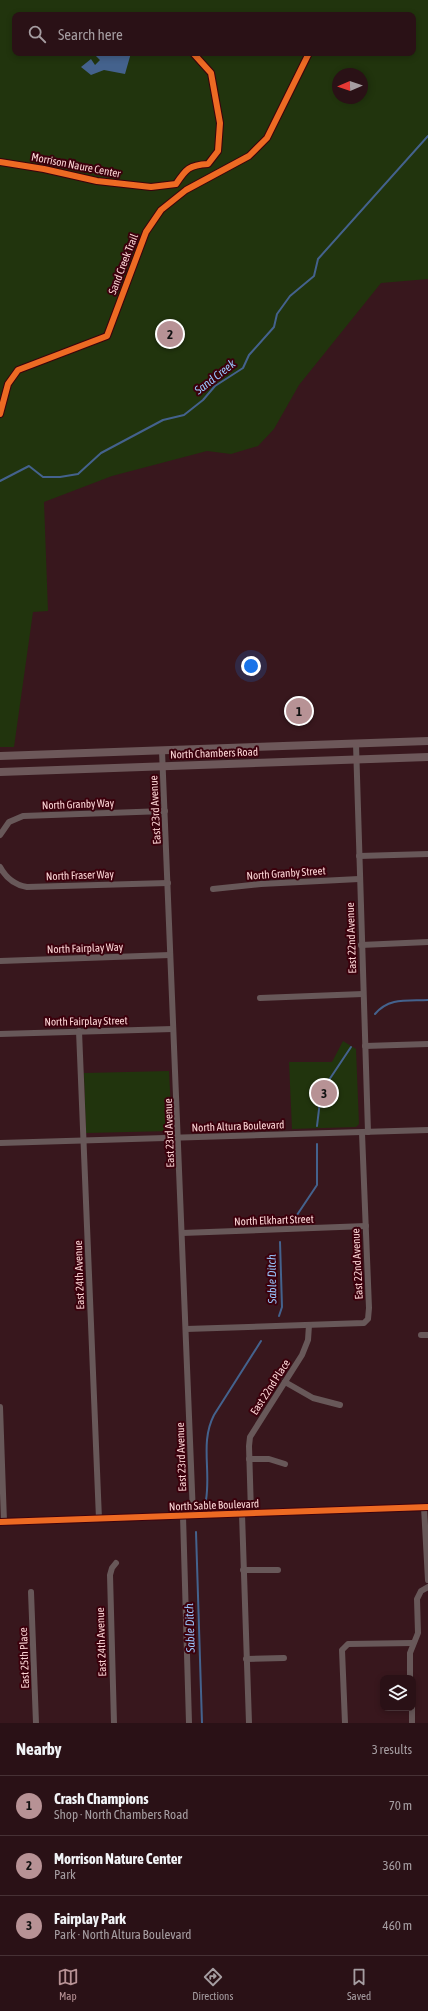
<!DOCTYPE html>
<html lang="en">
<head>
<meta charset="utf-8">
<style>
  :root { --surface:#2a1116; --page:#321a1f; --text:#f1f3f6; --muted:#a59da1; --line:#463135; --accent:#b79295 }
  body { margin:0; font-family:"Asap Condensed",sans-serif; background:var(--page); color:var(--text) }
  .controls { position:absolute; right:12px; bottom:12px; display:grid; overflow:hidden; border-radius:8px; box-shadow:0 2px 6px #0003 }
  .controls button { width:36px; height:36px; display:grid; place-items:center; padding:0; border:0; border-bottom:1px solid var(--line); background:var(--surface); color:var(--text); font:20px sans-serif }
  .compass { position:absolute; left:332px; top:68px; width:36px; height:36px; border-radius:50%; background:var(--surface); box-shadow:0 2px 6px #0003; rotate:268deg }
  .you { position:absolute; left:251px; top:666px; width:14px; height:14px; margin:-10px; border:3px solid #fff; border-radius:50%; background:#1a73e8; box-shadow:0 0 0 6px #1a73e833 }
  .badge { display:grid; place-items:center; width:26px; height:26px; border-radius:50%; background:var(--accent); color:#111; font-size:13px; font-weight:700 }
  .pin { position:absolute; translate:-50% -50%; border:2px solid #fff; box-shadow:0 1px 4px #0006 }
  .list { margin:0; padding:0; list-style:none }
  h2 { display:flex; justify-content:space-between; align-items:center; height:52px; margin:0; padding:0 16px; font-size:17px }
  h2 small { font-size:13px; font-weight:400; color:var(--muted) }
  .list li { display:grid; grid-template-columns:26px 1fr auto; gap:12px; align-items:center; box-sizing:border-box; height:60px; padding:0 16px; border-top:1px solid var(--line) }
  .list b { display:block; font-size:15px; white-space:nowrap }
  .list p { margin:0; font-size:13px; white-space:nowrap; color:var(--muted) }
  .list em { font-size:13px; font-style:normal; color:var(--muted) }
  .icon { flex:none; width:22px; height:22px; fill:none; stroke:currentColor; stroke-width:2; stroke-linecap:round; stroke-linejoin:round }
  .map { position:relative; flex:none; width:428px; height:1723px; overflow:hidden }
  .search { position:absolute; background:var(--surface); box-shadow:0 2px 6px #0003; left:12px; right:12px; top:12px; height:44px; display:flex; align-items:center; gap:10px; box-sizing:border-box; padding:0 14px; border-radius:8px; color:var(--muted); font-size:15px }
  .sheet { height:232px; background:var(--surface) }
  nav { display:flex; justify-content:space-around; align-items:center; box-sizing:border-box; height:56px; border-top:1px solid var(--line); background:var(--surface); font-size:11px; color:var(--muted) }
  nav a { display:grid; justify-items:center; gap:2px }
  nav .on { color:var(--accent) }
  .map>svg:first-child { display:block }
  .green { fill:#21340d; fill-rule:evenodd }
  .water { fill:#44628d }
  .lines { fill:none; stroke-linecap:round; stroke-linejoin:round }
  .stream { stroke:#44628d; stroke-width:2 }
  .minor { stroke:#685859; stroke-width:6 }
  .tertiary { stroke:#685859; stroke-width:7 }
  .secondary { stroke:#6d585a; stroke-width:8 }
  .cycleway-casing { stroke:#3b000c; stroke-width:8 }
  .cycleway { stroke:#ed6a23; stroke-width:6 }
  .labels { text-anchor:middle; stroke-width:4; stroke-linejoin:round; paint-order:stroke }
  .street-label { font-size:11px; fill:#fcd4d5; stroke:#3b000c }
  .water-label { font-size:12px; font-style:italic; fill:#98c3fb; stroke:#3b000c }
</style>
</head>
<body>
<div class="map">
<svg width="428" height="1723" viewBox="0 0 428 1723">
  <rect width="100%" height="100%" fill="#38171d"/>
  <!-- green -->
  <g class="green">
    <path d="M0 0H428V279L381 283 299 385 274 429 258 446 231 454 207 451 112 476 44 502 48 611 33 612 14 747H0ZM15 15H413V53H15ZM338 74H362V98H338Z"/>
    <path d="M343 1041 356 1049 359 1124 356 1127 292 1129 289 1062H332Z"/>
    <path d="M169 1071 172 1131 86 1133 84 1073Z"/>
  </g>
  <!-- water -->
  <path class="water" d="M96 53H131L125 74 104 70 91 75 81 67 91 59 95 65 100 60 95 55Z"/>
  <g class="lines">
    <!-- stream -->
    <g class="stream">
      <path d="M0 481 29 466 43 477H60L78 474 101 453 163 420 184 415 203 400 215 386 243 368 249 355 274 327 277 314 290 296 314 276 318 259 428 136"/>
      <path d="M375 1014C389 997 408 1001 428 1000"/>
      <path d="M317 1126 320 1101 325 1086 351 1047"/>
      <path d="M295 1218 317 1185V1144"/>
      <path d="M279 1316 282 1307 280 1242"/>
      <path d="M206 1500C211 1470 200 1442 214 1415L261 1341"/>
      <path d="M196 1532 202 1723"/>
    </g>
    <!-- minor -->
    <g class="minor">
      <path d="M356 744 368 1132"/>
      <path d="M162 751 193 1515"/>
      <path d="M0 835 9 822 23 816 165 811"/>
      <path d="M359 856 428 854"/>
      <path d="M0 867C6 878 14 885 27 887L168 883"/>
      <path d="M213 889 261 884 359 879"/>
      <path d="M361 945 428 942"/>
      <path d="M0 961 170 955"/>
      <path d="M260 998 363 994"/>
      <path d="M79 1031 99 1519"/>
      <path d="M0 1034 173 1029"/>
      <path d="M365 1046 428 1044"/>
      <path d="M0 1143 428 1130"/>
      <path d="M182 1233 366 1226"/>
      <path d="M186 1329 364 1323 368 1319 369 1308 362 1133"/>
      <path d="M421 1335H428"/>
      <path d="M285 1382 313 1398 340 1405"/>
      <path d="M0 1407 4 1522"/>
      <path d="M249 1459H269L285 1464"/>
      <path d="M424 1507 428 1580"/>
      <path d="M251 1513 249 1446 250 1437 302 1355 308 1340 309 1325"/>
      <path d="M242 1514 249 1723"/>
      <path d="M183 1516 189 1723"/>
      <path d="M243 1570H278"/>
      <path d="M31 1592 36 1723"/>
      <path d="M246 1659 284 1658"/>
      <path d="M410 1678V1653L418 1633 417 1599 421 1591 428 1587"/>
      <path d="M412 1708V1723"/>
      <path d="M114 1723 110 1575 112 1568 116 1563"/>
      <path d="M345 1723 342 1650 348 1644 413 1643"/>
    </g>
    <!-- tertiary -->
    <path class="tertiary" d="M0 1522 428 1507"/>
    <!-- secondary -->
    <g class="secondary">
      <path d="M0 756 428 741"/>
      <path d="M0 772 428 757"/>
    </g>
    <!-- cycleway casing -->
    <g class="cycleway-casing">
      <g id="cycleway">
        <path d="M0 162 44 169 97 181 151 187 176 184C186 169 189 165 208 164L218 151 220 123 211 73 193 53"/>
        <path d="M0 414 8 384 18 370 107 336 146 232 161 210 186 190 249 156 267 138 309 53"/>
        <path d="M0 1522 428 1507"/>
      </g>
    </g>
    <!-- cycleway -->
    <use href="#cycleway" class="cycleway"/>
  </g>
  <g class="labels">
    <!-- street labels -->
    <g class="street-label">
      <text transform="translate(76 165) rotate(11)" y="4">Morrison Naure Center</text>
      <text transform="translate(123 264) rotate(-69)" y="4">Sand Creek Trail</text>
      <text transform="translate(214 753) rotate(-2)" y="4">North Chambers Road</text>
      <text transform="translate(78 804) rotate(-2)" y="4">North Granby Way</text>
      <text transform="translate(155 810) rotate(-93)" y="4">East 23rd Avenue</text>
      <text transform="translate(286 873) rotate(-4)" y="4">North Granby Street</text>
      <text transform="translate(80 875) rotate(-2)" y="4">North Fraser Way</text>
      <text transform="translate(351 938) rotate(-92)" y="4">East 22nd Avenue</text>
      <text transform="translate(85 948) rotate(-2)" y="4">North Fairplay Way</text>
      <text transform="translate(86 1021) rotate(-1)" y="4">North Fairplay Street</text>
      <text transform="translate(238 1126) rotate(-2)" y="4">North Altura Boulevard</text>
      <text transform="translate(169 1133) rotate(-92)" y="4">East 23rd Avenue</text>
      <text transform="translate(274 1220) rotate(-2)" y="4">North Elkhart Street</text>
      <text transform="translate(357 1264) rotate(-93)" y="4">East 22nd Avenue</text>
      <text transform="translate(79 1275) rotate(-92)" y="4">East 24th Avenue</text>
      <text transform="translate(270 1387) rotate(-57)" y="4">East 22nd Place</text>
      <text transform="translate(181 1457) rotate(-92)" y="4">East 23rd Avenue</text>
      <text transform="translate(214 1505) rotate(-2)" y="4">North Sable Boulevard</text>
      <text transform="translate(101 1642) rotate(-92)" y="4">East 24th Avenue</text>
      <text transform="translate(24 1658) rotate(-92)" y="4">East 25th Place</text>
    </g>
    <!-- water labels -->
    <g class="water-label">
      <text transform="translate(215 377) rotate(-38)" y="4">Sand Creek</text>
      <text transform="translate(272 1279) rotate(-91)" y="4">Sable Ditch</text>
      <text transform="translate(190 1628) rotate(-92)" y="4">Sable Ditch</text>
    </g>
  </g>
</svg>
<div class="controls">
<button><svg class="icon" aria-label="layers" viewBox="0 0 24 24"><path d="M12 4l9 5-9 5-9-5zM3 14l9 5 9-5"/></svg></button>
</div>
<svg class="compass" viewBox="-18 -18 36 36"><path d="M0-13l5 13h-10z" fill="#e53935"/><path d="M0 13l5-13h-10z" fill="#a59da1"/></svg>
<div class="you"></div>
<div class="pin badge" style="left:299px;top:711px">1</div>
<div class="pin badge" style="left:170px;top:334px">2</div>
<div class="pin badge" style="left:324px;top:1093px">3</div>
<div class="search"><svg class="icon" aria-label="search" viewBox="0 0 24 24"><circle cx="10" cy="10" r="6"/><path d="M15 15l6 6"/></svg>Search here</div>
</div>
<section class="sheet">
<h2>Nearby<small>3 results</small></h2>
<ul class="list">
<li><span class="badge">1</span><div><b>Crash Champions</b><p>Shop · North Chambers Road</p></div><em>70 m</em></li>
<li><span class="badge">2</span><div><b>Morrison Nature Center</b><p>Park</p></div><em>360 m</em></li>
<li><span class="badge">3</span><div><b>Fairplay Park</b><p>Park · North Altura Boulevard</p></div><em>460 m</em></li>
</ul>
</section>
<nav>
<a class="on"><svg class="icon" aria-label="map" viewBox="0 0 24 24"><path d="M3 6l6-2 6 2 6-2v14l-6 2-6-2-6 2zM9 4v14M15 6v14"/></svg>Map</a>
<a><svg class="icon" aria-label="directions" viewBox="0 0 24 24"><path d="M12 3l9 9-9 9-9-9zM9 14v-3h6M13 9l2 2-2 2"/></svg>Directions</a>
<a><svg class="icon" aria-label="saved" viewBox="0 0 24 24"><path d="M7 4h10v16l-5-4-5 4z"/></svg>Saved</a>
</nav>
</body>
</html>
